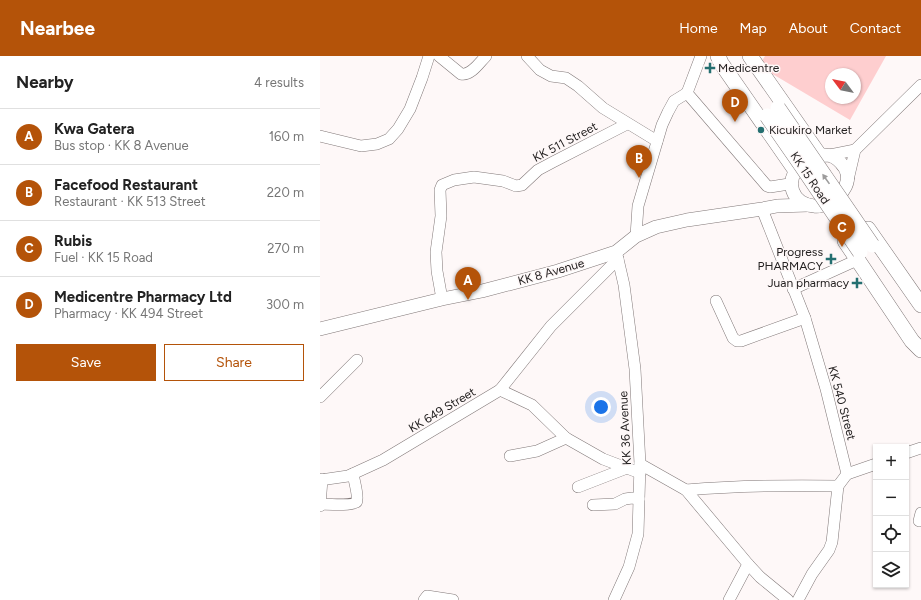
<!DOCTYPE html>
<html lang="en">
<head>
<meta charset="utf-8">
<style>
  :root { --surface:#fff; --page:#f2f2f2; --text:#222; --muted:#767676; --line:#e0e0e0; --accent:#b45309 }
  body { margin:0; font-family:Figtree,sans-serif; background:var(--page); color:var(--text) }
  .controls { position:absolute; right:12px; bottom:12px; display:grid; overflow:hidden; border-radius:0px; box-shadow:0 1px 3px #0004 }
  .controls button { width:36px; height:36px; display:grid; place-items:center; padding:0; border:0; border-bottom:1px solid var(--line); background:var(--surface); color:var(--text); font:20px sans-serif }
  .compass { position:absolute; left:505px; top:12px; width:36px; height:36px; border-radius:50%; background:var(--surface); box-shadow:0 1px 3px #0004; rotate:302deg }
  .you { position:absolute; left:281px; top:351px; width:14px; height:14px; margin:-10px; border:3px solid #fff; border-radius:50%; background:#1a73e8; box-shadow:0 0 0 6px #1a73e833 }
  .badge { display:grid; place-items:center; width:26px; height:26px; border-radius:50%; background:var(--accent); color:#fff; font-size:13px; font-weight:700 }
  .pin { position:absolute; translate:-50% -33px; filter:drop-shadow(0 1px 2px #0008) }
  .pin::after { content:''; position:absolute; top:21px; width:14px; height:12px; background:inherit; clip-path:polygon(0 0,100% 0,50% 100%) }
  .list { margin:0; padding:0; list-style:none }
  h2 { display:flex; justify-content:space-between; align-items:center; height:52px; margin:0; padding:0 16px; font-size:17px }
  h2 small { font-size:13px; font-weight:400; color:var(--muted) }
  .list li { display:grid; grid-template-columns:26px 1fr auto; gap:12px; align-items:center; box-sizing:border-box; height:56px; padding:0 16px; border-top:1px solid var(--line) }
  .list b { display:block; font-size:15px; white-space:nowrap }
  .list p { margin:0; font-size:13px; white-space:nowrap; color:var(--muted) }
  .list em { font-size:13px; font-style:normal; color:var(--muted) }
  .actions { display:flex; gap:8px; padding:12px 16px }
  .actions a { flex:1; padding:9px 0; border:1px solid var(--accent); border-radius:0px; text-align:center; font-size:14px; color:var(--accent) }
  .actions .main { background:var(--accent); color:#fff }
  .icon { flex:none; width:22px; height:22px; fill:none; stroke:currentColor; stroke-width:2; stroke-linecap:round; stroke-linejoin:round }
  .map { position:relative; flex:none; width:601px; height:544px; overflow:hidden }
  header { display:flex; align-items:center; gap:24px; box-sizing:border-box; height:56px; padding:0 20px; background:var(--accent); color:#fff }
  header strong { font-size:19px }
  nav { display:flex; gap:22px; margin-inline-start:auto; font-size:14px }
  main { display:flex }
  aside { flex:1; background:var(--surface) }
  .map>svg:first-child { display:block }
  .green { fill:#fececf; fill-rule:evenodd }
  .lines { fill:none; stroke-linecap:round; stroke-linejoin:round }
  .minor-casing { stroke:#817878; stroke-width:12 }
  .major-casing { stroke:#817878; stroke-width:14 }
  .highway-casing { stroke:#817878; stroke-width:16 }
  .minor { stroke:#fff; stroke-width:11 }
  .major { stroke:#fff; stroke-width:13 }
  .highway { stroke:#fff; stroke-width:15 }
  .highway-bridge-casing { stroke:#817878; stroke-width:16; stroke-linecap:butt }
  .highway-bridge { stroke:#fff; stroke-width:15 }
  .oneway { fill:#9d9c9c }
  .poi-dot { fill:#246f70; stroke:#fef8f8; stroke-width:1.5 }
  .labels { text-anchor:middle; stroke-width:3; stroke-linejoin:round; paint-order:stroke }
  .poi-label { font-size:12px; fill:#252222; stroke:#fef8f8; text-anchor:start }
  .street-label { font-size:12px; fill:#252222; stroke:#fef8f8 }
</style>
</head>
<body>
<header>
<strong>Nearbee</strong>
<nav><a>Home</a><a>Map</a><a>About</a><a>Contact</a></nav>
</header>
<main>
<aside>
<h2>Nearby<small>4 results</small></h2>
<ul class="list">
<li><span class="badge">A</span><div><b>Kwa Gatera</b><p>Bus stop · KK 8 Avenue</p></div><em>160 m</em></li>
<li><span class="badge">B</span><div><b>Facefood Restaurant</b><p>Restaurant · KK 513 Street</p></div><em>220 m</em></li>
<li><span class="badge">C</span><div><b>Rubis</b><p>Fuel · KK 15 Road</p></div><em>270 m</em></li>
<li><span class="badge">D</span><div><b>Medicentre Pharmacy Ltd</b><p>Pharmacy · KK 494 Street</p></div><em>300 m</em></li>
</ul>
<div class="actions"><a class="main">Save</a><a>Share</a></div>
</aside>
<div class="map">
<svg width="601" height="544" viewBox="0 0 601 544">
  <rect width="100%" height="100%" fill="#fef8f8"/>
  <!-- green -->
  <path class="green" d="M445 0H566L530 64 439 10ZM511 18H535V42H511Z"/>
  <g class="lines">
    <!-- minor casing -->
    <g class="minor-casing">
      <g id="minor">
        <path d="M119 0 141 18C151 20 159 7 166 0"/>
        <path d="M207 0 220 14 231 20 246 22 258 30 283 52 337 85"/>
        <path d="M381 0 367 37 447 130 450 131 469 128"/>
        <path d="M0 80 41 90 57 88 69 83 78 73 90 53 102 22 109 0"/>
        <path d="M510 99 535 94"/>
        <path d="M528 124 535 94 601 29"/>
        <path d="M442 153 485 262 506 333 527 418 518 430 512 486 509 494 492 518 478 544"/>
        <path d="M316 180 318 150 342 69 348 56 354 45 367 37"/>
        <path d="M473 233 537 204"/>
        <path d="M122 243 117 215 116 196 121 160 120 134 122 129 134 124 154 121 183 125 196 130 202 129 218 114 233 106 307 68"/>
        <path d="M396 245 413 282 417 285H421L485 262"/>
        <path d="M180 334 231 270 298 203"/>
        <path d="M0 341 37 304"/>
        <path d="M586 397 601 392"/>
        <path d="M190 400 217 395 246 382 283 403 320 417"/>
        <path d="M320 408 366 434 428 508 409 544"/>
        <path d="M527 418 556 408"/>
        <path d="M0 424 28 420 63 404 180 334 212 349 246 382"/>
        <path d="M258 431 307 412"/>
        <path d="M366 434C416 430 467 429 518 430"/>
        <path d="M1 448C6 448 33 450 36 446 37 446 37 444 37 443 38 438 34 424 33 418"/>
        <path d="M273 449 295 448 305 443 312 442 319 443"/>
        <path d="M0 450 2 423"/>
        <path d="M599 465 601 457"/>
        <path d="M428 508 440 521 468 544"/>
        <path d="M104 544 107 540 133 544"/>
        <path d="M294 544 309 511 318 478 320 408 315 313 304 229 298 203 296 196"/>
      </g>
    </g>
    <!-- major casing -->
    <g class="major-casing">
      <g id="major">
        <path d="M505 99C512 99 517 102 521 107 536 122 523 141 506 147 503 149 498 151 494 150 472 148 464 125 480 110 486 104 497 100 505 99Z"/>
        <path d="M0 273 122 243 162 235 238 215 296 196 316 180 336 171 367 164 442 153 457 150 488 149"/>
      </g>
    </g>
    <!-- highway casing -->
    <g class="highway-casing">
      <g id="highway">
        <path d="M398 0 401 7 476 115"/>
        <path d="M430 0 500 100"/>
        <path d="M548 173 601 249"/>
        <path d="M525 185 592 285 601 294"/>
      </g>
    </g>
    <!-- minor -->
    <use href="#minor" class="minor"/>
    <!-- major -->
    <use href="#major" class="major"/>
    <!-- highway -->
    <use href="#highway" class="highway"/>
    <!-- highway-bridge casing -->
    <g class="highway-bridge-casing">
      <g id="highway-bridge">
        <path d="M458 52 552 189"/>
        <path d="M447 60 481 109 540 196"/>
      </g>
    </g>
    <!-- highway-bridge -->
    <use href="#highway-bridge" class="highway-bridge"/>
  </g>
  <!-- one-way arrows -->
  <defs><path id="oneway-solid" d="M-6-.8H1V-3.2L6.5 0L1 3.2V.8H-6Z"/></defs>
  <use class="oneway" href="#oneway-solid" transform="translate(506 123) rotate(-125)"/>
  <!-- markers -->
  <g class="poi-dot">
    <path d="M388 6h4v4h4v4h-4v4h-4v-4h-4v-4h4z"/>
    <circle cx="441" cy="74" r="4"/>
    <path d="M509 197h4v4h4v4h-4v4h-4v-4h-4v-4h4z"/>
    <path d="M535 221h4v4h4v4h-4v4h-4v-4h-4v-4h4z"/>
  </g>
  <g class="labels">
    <!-- poi labels -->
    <g class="poi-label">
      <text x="398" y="16">Medicentre</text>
      <text x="449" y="78">Kicukiro Market</text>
      <text x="503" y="200" text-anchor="end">Progress<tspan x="503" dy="14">PHARMACY</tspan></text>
      <text x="529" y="231" text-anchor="end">Juan pharmacy</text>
    </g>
    <!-- street labels -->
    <g class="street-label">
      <text transform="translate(245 86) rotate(-28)" y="4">KK 511 Street</text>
      <text transform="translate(490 122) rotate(56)" y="4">KK 15 Road</text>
      <text transform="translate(231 216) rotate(-16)" y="4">KK 8 Avenue</text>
      <text transform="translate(522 347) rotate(75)" y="4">KK 540 Street</text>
      <text transform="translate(122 354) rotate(-31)" y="4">KK 649 Street</text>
      <text transform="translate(305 372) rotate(-93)" y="4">KK 36 Avenue</text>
    </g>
  </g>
</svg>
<div class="controls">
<button>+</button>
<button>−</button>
<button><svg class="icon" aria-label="locate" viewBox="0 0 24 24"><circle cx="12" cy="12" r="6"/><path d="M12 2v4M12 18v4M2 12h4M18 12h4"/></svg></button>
<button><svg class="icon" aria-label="layers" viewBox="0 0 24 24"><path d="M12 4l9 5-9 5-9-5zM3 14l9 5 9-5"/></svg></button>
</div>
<svg class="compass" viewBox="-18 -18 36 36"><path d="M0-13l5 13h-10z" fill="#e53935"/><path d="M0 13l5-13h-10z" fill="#767676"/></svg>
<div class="you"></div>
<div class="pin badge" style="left:148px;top:244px">A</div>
<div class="pin badge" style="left:319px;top:122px">B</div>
<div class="pin badge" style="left:522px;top:191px">C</div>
<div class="pin badge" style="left:415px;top:66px">D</div>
</div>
</main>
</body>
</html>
